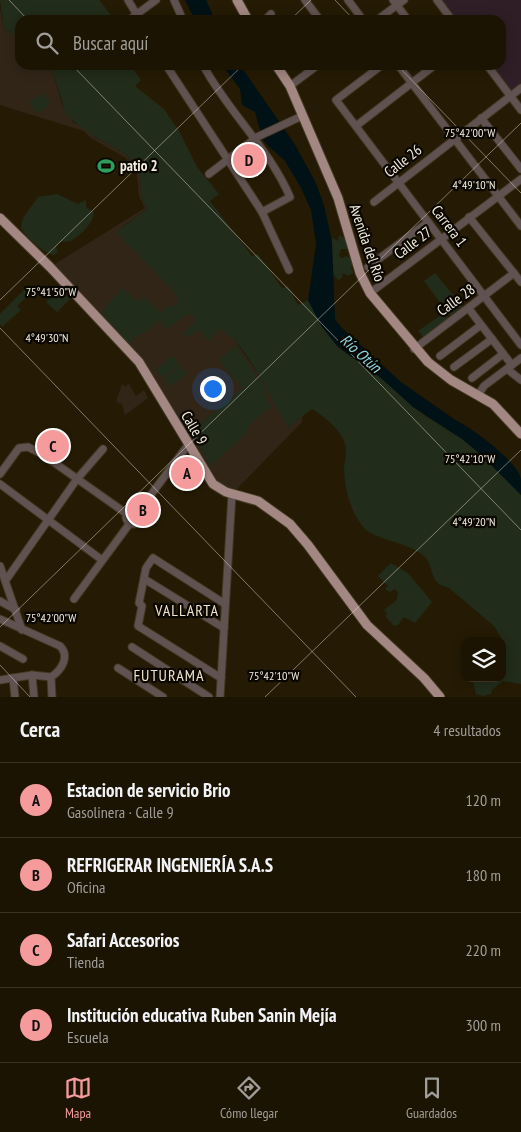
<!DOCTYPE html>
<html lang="es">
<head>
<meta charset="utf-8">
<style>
  :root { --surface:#1c1403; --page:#292112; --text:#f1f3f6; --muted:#a09e9a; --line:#3a3325; --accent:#f59b9c }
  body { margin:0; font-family:"PT Sans Narrow",sans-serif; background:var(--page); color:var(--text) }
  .controls { position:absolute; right:15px; bottom:15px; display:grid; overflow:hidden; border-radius:10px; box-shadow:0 2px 12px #0003 }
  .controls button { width:45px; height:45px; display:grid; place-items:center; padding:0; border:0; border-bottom:1px solid var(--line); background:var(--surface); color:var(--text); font:25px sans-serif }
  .you { position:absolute; left:212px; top:388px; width:18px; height:18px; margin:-12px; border:4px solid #fff; border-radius:50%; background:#1a73e8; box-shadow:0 0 0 8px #1a73e833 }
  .badge { display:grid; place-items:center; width:32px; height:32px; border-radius:50%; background:var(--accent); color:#111; font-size:16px; font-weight:700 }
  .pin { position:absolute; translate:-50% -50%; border:2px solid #fff; box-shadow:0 1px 5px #0006 }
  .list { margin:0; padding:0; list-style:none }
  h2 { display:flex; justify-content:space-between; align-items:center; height:65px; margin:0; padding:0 20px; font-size:21px }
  h2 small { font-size:16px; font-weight:400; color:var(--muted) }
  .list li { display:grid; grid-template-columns:32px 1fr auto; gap:15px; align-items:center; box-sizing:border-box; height:75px; padding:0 20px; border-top:1px solid var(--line) }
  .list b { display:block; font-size:19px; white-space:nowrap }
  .list p { margin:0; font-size:16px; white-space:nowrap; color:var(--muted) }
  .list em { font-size:16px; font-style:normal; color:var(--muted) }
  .icon { flex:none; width:28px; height:28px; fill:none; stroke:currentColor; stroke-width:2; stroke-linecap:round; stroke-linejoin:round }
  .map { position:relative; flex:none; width:521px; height:697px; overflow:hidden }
  .search { position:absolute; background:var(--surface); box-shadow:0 2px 12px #0003; left:15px; right:15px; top:15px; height:55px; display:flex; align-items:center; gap:12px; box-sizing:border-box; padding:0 18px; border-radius:15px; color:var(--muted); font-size:19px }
  .sheet { height:365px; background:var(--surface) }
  nav { display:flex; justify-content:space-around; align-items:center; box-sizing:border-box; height:70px; border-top:1px solid var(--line); background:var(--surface); font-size:14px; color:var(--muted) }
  nav a { display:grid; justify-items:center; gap:2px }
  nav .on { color:var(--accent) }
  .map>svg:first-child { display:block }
  .built { fill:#302403 }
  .industrial { fill:#312518 }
  .medical { fill:#2f1e26 }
  .green { fill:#222c1a }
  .water { fill:#001216 }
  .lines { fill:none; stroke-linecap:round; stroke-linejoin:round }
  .minor-casing { stroke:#423823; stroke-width:9 }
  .major-casing { stroke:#423823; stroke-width:11 }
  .minor { stroke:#605250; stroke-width:7 }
  .major { stroke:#a38782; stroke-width:9 }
  .ticks { fill:none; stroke:#f3eddf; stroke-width:1; stroke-opacity:0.45 }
  .labels { text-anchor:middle; stroke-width:4.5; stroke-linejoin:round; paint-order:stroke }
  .street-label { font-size:15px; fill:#f3eddf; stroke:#0a0701 }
  .poi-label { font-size:15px; font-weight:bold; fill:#f3eddf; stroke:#0a0701; text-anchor:start }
  .water-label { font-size:16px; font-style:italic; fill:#8cd2df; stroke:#0a0701 }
  .neighbourhood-label { font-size:16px; letter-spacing:1px; fill:#efe2c6; stroke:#0a0701 }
  .ticks-label { font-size:12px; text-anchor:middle; fill:#f3eddf; stroke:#0a0701; stroke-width:4.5; stroke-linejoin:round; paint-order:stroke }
</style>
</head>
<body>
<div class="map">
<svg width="521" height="697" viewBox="0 0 521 697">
  <rect width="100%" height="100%" fill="#251b04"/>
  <!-- built -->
  <path class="built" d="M254 141 268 161 243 178 229 158Z"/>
  <!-- industrial -->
  <g class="industrial">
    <path d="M0 8 4 29 11 33H20V65H51L62 105 74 123 83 126 93 136 126 154 140 174 141 195 147 209 122 227 218 327 230 334 264 382 288 427 302 415V422L232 494 221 490 143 368 50 267 145 208 139 196 137 173 126 158 91 138 84 131 0 105Z"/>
    <path d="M122 384 125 387 129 384 136 396 144 390 148 398 125 415 122 404 116 402Z"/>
  </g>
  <!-- medical -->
  <path class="medical" d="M437 0H521V88L510 96 487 65H501V20H452Z"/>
  <!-- green -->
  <g class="green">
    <path d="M0 0H99L115 20H20V33H11L4 29Z"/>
    <path d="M51 65H130L141 80 135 86 164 109 179 131 197 167 219 194 210 201 252 256 258 254 282 288 288 286 298 305 308 300 322 327 338 347 381 378 424 415 462 439 493 465 521 495V684L503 681 492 690 491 694 483 696 476 694 472 678H502V647L505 644 494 626 449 588C427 582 436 570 425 557 412 543 375 540 364 528 350 512 344 487 344 467 345 461 346 454 346 448 344 432 324 416 312 409L288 427C270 400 249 345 220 329L209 341 198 329 187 338 183 333 196 321 195 316 189 314 166 329 160 319 146 333H141L128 344 102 317 103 310 123 288 138 302 144 296 161 313 169 305 172 308 177 304 178 296 116 232 147 209 141 195 140 174 136 166 126 154 93 136 66 115Z"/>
    <path d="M43 93 50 103 37 114 29 103Z"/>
    <path d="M57 194 78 204 86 200V207L94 212C94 222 80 237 70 241 66 242 63 241 58 243L56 247 58 252 54 255C44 253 24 237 21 227L23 218 38 197Z"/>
    <path d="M339 235 346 239 349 249H341L339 256 341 258 347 256 352 259 354 264 351 267 353 273 348 276 343 273 342 278 338 280 332 273 331 240 332 238 338 241Z"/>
    <path d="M435 273 463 307 450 316 424 281Z"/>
    <path d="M27 287 32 292 17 306 21 310 2 327 0 324V314Z"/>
    <path d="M60 289 70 299 57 312 46 302Z"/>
    <path d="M446 314 449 319 424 338 418 331 441 315 443 316Z"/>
    <path d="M236 346 263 385 267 400 272 407C263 414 247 422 247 433L211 466 190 432 243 388 219 360Z"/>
    <path d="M173 356 180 365 163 378 156 369Z"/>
    <path d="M180 366 187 374 170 387 164 379Z"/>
    <path d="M215 375 227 389 220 395 208 381Z"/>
    <path d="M391 563 409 574 432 602 415 623 404 617 398 625 394 626 386 617 387 612 383 611 397 600 398 592 394 589 390 592 385 589 388 586 378 576Z"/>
  </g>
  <!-- water -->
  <g class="water">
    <path d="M185 0H206L215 20H195Z"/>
    <path d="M222 65H240L294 143 315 181 324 205 332 241 335 319 341 327 401 382 457 421C472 428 517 461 521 479 521 483 521 490 521 495L479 453 462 439 413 407 381 378 338 347 322 327 308 300 316 244 311 210 301 188 285 161 267 145 262 138 255 112 242 105 240 89Z"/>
  </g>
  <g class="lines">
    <!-- minor casing -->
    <g class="minor-casing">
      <g id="minor">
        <path d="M128 0 140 20"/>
        <path d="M174 0 183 20"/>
        <path d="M305 0 320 20"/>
        <path d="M348 0 363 20"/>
        <path d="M393 0 408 20"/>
        <path d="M437 0 452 20"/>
        <path d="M129 20 156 0"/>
        <path d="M265 20 271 14"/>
        <path d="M377 20 404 0"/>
        <path d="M166 65 262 212 289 270"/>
        <path d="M203 65C228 112 269 148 290 197L262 212"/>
        <path d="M382 65 336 100 521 345"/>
        <path d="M398 65 521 226"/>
        <path d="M487 65 521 110"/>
        <path d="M290 86 318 65"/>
        <path d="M481 118 521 169"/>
        <path d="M356 126 435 65"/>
        <path d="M209 174 257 137 302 116"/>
        <path d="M374 202 521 88"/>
        <path d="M469 217 521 282"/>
        <path d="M368 267 428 222"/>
        <path d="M370 293 521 179"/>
        <path d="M469 309 512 365"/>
        <path d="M414 349 514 273"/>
        <path d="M440 356 481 325"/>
        <path d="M454 367 492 339"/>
        <path d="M507 369 521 380"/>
        <path d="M472 378 503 354"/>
        <path d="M478 395 484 386 521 358"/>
        <path d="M0 474 19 448 28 447 42 454 127 514"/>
        <path d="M0 484 102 560"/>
        <circle cx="133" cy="517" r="7"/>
        <path d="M138 512 188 445"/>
        <path d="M0 566 22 630"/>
        <path d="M6 580 77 479 103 449"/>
        <path d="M146 580 224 628"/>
        <path d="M74 599 130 523"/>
        <path d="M0 601 16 610"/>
        <path d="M0 619 60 646C70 656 62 670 51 677L32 675 0 680"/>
        <path d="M0 646 23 659"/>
        <path d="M132 647 209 697"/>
        <path d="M118 668 163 697"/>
        <path d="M32 675 34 697"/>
        <path d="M51 677 52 697"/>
        <path d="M13 678 15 697"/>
        <path d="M221 678 138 626 142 606 139 603 146 568 153 558 225 604"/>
        <path d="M220 697 232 494"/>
      </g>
    </g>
    <!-- major casing -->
    <g class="major-casing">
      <g id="major">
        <path d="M237 0 248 20"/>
        <path d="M276 65 290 86 338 198 360 273 370 293 428 362 451 380 493 404 521 434"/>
        <path d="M0 218 50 267 139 362 213 484 226 492 258 501 290 524 308 545 367 625 424 678 440 697"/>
      </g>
    </g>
    <!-- minor -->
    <use href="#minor" class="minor"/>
    <!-- major -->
    <use href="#major" class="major"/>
  </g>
  <!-- ticks -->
  <path class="ticks" d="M9 0 28 20M335 0 354 20M290 20 311 0M72 65 521 530M397 65 521 193M0 300 243 65M0 328 356 697M0 627 521 123M0 665 30 697M265 697 521 450"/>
  <!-- icons -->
  <defs>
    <g id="stadium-bare" transform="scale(1.35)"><path d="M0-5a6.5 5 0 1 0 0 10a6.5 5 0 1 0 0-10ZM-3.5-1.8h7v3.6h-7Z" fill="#2e9e5b" stroke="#0a0701" stroke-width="2.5" paint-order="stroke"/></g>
  </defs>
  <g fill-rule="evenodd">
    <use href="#stadium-bare" x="106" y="166"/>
  </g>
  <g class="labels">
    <!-- street labels -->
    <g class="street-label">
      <text transform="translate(403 161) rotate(-38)" y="5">Calle 26</text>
      <text transform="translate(449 226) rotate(53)" y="5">Carrera 1</text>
      <text transform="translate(367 243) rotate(71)" y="5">Avenida del Río</text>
      <text transform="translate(413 243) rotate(-37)" y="5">Calle 27</text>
      <text transform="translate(456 300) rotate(-36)" y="5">Calle 28</text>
      <text transform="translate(194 428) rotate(59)" y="5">Calle 9</text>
    </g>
    <!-- poi labels -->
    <g class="poi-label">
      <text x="120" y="171">patio 2</text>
    </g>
    <!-- water labels -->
    <g class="water-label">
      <text transform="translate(361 353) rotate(42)" y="6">Río Otún</text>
    </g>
    <!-- neighbourhood labels -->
    <g class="neighbourhood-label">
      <text x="187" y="616">VALLARTA</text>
      <text x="169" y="681">FUTURAMA</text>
    </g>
  </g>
  <g class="ticks-label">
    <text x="470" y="137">75°42'00"W</text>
    <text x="474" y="189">4°49'10"N</text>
    <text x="51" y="296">75°41'50"W</text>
    <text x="47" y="342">4°49'30"N</text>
    <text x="470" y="463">75°42'10"W</text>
    <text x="474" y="526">4°49'20"N</text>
    <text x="51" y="622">75°42'00"W</text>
    <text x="274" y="680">75°42'10"W</text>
  </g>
</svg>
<div class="controls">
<button><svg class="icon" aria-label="layers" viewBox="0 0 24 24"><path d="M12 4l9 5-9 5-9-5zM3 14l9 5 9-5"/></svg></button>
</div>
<div class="you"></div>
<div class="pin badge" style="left:187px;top:473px">A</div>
<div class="pin badge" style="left:143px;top:510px">B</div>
<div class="pin badge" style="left:53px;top:446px">C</div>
<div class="pin badge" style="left:249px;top:160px">D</div>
<div class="search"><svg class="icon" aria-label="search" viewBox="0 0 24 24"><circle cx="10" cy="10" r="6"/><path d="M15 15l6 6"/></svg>Buscar aquí</div>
</div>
<section class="sheet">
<h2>Cerca<small>4 resultados</small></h2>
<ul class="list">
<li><span class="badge">A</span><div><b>Estacion de servicio Brio</b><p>Gasolinera · Calle 9</p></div><em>120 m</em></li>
<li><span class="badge">B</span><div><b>REFRIGERAR INGENIERÍA S.A.S</b><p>Oficina</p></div><em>180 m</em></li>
<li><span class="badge">C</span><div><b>Safari Accesorios</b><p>Tienda</p></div><em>220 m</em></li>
<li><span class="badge">D</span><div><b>Institución educativa Ruben Sanin Mejía</b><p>Escuela</p></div><em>300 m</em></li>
</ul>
</section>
<nav>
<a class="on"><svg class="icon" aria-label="map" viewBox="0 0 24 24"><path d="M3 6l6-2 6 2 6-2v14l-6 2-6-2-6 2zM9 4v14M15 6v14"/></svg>Mapa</a>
<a><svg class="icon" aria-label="directions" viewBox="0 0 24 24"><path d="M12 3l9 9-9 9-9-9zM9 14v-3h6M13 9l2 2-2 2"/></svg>Cómo llegar</a>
<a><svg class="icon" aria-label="saved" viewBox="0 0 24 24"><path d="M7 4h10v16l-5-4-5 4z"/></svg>Guardados</a>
</nav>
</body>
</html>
